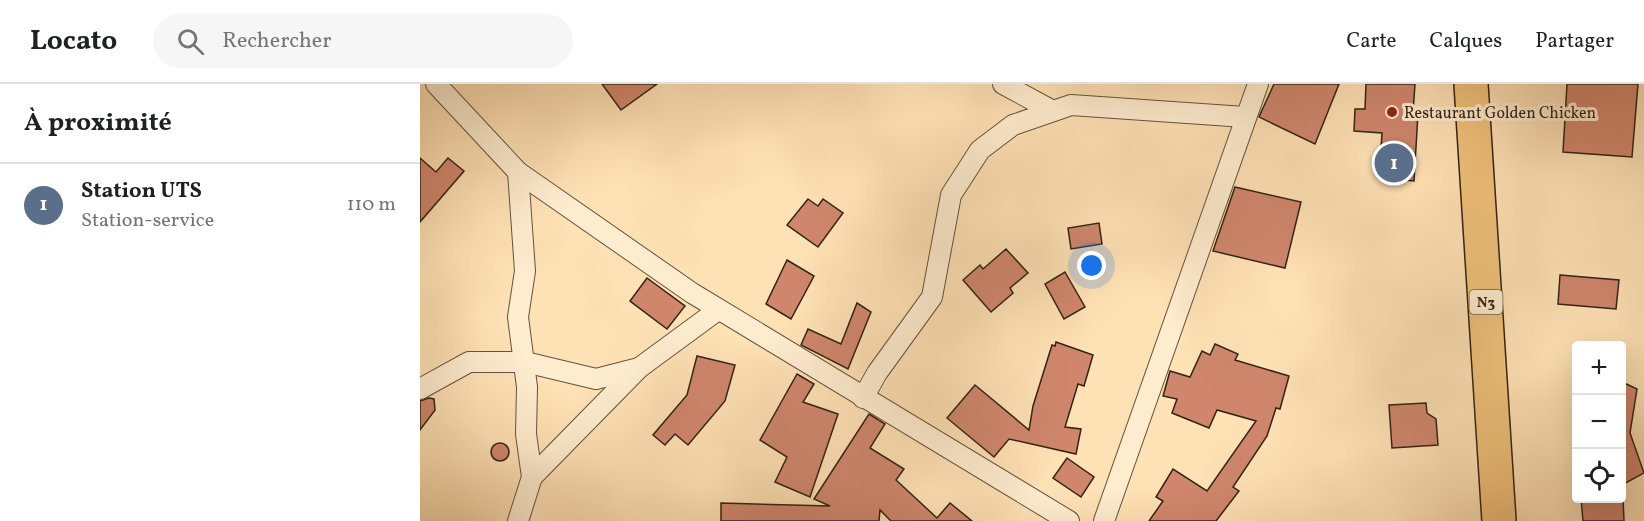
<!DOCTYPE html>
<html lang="fr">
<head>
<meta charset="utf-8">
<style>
  :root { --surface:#fff; --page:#f6f6f6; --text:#202124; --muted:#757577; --line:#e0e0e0; --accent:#8f2418 }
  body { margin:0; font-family:Vollkorn,serif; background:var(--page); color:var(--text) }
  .controls { position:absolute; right:18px; bottom:18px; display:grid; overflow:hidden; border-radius:6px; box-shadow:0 6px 24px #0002 }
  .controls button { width:54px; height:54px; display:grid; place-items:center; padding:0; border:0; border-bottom:2px solid var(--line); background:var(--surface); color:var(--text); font:30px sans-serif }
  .you { position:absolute; left:672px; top:182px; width:21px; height:21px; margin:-15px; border:4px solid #fff; border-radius:50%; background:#1a73e8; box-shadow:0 0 0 9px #1a73e833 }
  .badge { display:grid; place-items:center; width:39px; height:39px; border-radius:50%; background:var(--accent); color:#fff; font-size:20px; font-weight:700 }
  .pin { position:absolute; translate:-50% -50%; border:3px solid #fff; box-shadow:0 2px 6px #0006 }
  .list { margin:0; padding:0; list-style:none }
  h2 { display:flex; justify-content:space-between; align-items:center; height:78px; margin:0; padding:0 24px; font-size:26px }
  h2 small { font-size:20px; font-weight:400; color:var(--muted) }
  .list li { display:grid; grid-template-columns:39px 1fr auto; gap:18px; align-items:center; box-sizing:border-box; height:84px; padding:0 24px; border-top:2px solid var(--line) }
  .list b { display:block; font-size:22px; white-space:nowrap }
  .list p { margin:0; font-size:20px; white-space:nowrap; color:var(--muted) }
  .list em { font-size:20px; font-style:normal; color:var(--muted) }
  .icon { flex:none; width:33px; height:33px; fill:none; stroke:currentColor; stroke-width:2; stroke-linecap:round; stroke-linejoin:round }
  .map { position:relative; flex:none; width:1224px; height:437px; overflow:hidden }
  header { display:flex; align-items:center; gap:36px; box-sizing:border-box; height:84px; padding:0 30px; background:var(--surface); border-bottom:2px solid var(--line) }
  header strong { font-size:28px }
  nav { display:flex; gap:33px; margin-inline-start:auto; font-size:21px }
  .search { width:420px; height:54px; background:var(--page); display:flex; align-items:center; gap:15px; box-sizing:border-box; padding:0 21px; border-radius:33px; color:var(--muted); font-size:22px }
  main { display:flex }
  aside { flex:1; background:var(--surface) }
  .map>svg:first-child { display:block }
  .building { fill:#cf866d; stroke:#322312; stroke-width:1.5 }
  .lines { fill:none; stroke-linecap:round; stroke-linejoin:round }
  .street-casing { stroke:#65523b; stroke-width:22 }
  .highway-casing { stroke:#322312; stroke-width:36 }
  .street { stroke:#feeccf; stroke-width:20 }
  .highway { stroke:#efc07a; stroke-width:33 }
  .poi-dot { fill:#8f2418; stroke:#feeccf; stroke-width:2 }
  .labels { text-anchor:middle; stroke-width:6; stroke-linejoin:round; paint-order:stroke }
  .shield { fill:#feeccf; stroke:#6f5f4b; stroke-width:1.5 }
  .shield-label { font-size:15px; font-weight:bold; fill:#322312 }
  .poi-label { font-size:16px; fill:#322312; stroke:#feeccf; text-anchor:start }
</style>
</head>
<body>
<header>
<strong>Locato</strong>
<div class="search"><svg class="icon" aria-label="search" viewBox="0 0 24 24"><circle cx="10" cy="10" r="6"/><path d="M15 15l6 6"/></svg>Rechercher</div>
<nav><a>Carte</a><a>Calques</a><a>Partager</a></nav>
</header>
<main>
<aside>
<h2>À proximité<small></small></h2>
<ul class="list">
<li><span class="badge" style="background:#5c6f8a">1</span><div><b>Station UTS</b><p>Station-service</p></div><em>110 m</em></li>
</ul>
</aside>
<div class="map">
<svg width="1224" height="437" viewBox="0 0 1224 437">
  <rect width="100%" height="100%" fill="#fee1b5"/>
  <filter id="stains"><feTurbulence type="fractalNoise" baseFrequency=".00333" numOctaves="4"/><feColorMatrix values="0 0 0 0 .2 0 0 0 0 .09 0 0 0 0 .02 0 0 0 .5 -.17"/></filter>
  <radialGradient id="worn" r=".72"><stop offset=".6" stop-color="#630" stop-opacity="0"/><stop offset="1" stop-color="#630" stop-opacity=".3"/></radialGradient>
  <!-- building -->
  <g class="building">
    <path d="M182 0H237L201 26Z"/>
    <path d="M854 0H919L895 60 839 33Z"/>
    <path d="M946 0H995L993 29H998L994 97 959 94 962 49 934 47 935 25H945Z"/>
    <path d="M1147 0H1218L1212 73 1143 68Z"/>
    <path d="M0 74 16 88 28 74 44 87 0 138Z"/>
    <path d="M815 103 881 118 865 184 793 167Z"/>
    <path d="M388 115 398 122 403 115 423 129 398 163 367 141Z"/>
    <path d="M679 139 682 160 651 165 648 144Z"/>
    <path d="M586 165 608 189 590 204 593 209 571 228 543 196 560 181 563 185Z"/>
    <path d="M367 176 394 192 371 235 346 220Z"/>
    <path d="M645 188 665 223 644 235 625 200Z"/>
    <path d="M1140 191 1199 196 1196 225 1138 220Z"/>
    <path d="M227 194 265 222 247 245 210 217Z"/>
    <path d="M437 219 451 228 428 285 381 261 388 245 421 260Z"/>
    <path d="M636 258 673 271 664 302 658 300 645 343 661 345 656 370 589 355 574 373 527 334 555 301 609 346 613 322 632 261 635 262Z"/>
    <path d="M795 260 818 270 815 276 869 292 860 325 856 324 847 352 813 403 819 407 796 437H729L743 417 736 413 753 385 787 407 836 337 797 326 789 344 752 329 757 315 743 312 750 287 770 293 782 267 790 271Z"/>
    <path d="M277 272 315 281 305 317 268 361 255 350 245 361 233 351 267 311Z"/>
    <path d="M377 290 394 300 383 318 418 330 390 413 355 398 367 373 340 356Z"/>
    <path d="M1202 298 1217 305 1210 349 1224 389 1202 401Z"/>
    <path d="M9 314 14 315 15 326 0 346V317Z"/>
    <path d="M1006 319 1007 329 1016 335 1018 361 972 364 969 321Z"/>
    <path d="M449 330 465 340 450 364 484 385 476 396 517 434 530 419 552 437H471L460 426 459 437H301V419L410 422 394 415Z"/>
    <circle cx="80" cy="368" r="9"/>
    <path d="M647 374 674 393 661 413 633 394Z"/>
    <path d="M1161 414H1203L1204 437H1163Z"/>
  </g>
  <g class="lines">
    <!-- street casing -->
    <g class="street-casing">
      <g id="street">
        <path d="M16 0 98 88 272 209 649 437"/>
        <path d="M583 0 633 27"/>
        <path d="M98 88 105 187 98 233 107 303 106 350 112 393"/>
        <path d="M0 305 49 278H105L176 295 219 284"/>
        <path d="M443 314 457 289 512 213 531 111 560 66 593 41 651 21 825 33"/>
        <path d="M98 437 112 393 219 284 298 226"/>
        <path d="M684 437 838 0"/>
      </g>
    </g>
    <!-- highway casing -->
    <g class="highway-casing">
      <path id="highway" d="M1051 0 1079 437"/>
    </g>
    <!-- street -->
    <use href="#street" class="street"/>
    <!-- highway -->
    <use href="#highway" class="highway"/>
  </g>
  <!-- markers -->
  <circle class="poi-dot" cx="972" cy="28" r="6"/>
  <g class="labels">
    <!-- shield labels -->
    <rect class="shield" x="1049.5" y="206" width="33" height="24" rx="4.5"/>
    <g class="shield-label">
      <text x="1066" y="223">N3</text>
    </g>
    <!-- poi labels -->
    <g class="poi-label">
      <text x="984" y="34">Restaurant Golden Chicken</text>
    </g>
  </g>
  <rect width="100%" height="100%" filter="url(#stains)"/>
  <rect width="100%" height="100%" fill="url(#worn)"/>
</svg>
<div class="controls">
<button>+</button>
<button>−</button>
<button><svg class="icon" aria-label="locate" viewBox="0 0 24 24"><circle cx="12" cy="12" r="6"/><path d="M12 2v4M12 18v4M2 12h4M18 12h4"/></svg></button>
</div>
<div class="you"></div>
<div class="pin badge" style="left:974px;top:79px;background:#5c6f8a">1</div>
</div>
</main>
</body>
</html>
